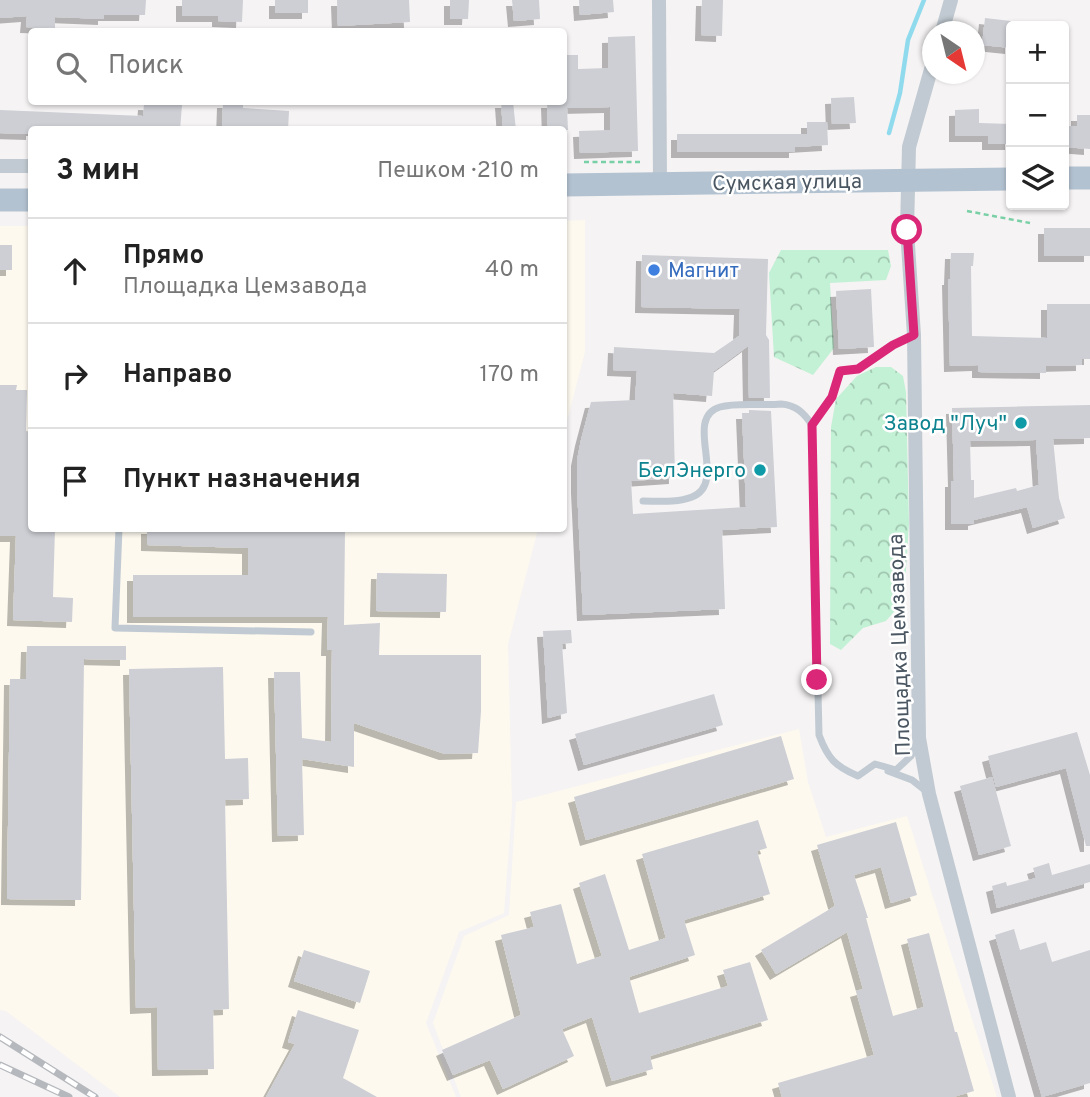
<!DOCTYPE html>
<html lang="ru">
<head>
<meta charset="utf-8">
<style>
  :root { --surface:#fff; --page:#f2f2f2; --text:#222; --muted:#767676; --line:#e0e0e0 }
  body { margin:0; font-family:Overpass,sans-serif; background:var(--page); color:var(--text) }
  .controls { position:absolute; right:21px; top:21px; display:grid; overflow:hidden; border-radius:7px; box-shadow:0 2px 5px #0004 }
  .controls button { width:63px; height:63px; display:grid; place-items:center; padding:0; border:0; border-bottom:2px solid var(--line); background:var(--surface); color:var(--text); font:35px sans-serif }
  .compass { position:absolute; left:922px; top:21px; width:63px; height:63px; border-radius:50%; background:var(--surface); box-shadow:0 2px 5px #0004; rotate:145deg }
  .stop { position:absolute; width:21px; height:21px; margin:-16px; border:5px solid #db2777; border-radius:50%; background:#fff }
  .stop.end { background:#db2777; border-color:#fff; box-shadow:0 2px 7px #0008 }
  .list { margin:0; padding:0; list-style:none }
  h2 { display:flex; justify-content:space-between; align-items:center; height:91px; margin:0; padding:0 28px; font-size:30px }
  h2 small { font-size:23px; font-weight:400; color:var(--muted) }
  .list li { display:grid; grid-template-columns:46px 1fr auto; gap:21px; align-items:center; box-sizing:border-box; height:105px; padding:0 28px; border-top:2px solid var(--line) }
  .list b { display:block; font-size:26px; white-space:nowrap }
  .list p { margin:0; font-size:23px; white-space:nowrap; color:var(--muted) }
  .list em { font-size:23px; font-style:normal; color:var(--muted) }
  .icon { flex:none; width:38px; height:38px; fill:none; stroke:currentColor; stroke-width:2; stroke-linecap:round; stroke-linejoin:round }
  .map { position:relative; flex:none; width:1090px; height:1097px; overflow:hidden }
  .search { position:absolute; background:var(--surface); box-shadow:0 2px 5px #0004; left:28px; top:28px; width:539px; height:77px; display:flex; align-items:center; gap:18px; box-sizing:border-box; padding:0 24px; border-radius:7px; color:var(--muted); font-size:26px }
  .panel { position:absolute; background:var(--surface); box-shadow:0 2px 5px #0004; left:28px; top:126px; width:539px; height:406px; border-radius:7px }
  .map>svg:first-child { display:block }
  .commercial { fill:#fdf9ef }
  .forest { fill:url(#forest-crowns) }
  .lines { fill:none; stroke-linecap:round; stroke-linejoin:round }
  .stream { stroke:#90daee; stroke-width:4.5 }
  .building { fill:#cdcfd5; fill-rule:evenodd; filter:url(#shadow) }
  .path { stroke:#7ad0a6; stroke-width:2.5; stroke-dasharray:5 3.5; stroke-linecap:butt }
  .service { stroke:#c1cad2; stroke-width:7 }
  .minor { stroke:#c1cad2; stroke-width:14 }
  .primary { stroke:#b3c2d1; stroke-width:23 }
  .rail-casing { stroke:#b5b8bd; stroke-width:7 }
  .rail { stroke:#fff; stroke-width:4.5; stroke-dasharray:13; stroke-linecap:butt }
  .route { stroke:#db2777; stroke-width:9 }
  .shop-dot { fill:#3f7fe0; stroke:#fff; stroke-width:2.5 }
  .culture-dot { fill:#0f9aa8; stroke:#fff; stroke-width:2.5 }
  .labels { text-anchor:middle; stroke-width:5; stroke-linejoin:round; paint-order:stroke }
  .street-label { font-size:21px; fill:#4a5661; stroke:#fff }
  .shop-label { font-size:21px; fill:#366cbe; stroke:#fff; text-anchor:start }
  .culture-label { font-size:21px; fill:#0d838f; stroke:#fff; text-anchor:end }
</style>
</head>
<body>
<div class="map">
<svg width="1090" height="1097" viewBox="0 0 1090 1097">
  <defs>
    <pattern id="forest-crowns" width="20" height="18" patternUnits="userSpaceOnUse" patternTransform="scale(1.75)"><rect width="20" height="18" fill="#c3f1d5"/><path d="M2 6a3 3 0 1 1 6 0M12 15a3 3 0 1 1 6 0" fill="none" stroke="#a0c6b0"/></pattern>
    <filter id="shadow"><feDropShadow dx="-6" dy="6" stdDeviation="0" flood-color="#0004"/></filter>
  </defs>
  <rect width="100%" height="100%" fill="#f5f3f3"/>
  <!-- commercial -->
  <g class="commercial">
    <path d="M585 220V352L564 432V221Z"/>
    <path d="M0 226H31L32 528 538 529 508 644 512 807 504 913 459 932 426 1023 456 1097H120L6 1011 0 1010Z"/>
    <path d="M799 729 808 782 826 837 907 816 997 1097H461L433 1023 464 936 509 915 516 802Z"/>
  </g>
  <!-- forest -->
  <g class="forest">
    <path d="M781 250H888L891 266 886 280 830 283 834 348 813 375 774 357 769 273Z"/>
    <path d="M876 367H891L903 376 906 392 909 523 904 600 886 621 863 628 841 650 830 644 831 427 836 399 857 376Z"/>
  </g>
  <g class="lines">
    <!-- stream -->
    <path class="stream" d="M889 133 900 93 908 40 924 0"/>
  </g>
  <!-- building -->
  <g class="building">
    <path d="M0 0H146L145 15H104V19L55 17V28L26 27 27 16 0 18Z"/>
    <path d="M182 0H243L242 22 218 21V16H182Z"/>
    <rect x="275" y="0" width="33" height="13"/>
    <path d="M337 0H409L410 22 338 26Z"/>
    <path d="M450 0H469L468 19H450Z"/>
    <path d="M512 0H539L540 19 514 21Z"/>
    <path d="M579 0H613L614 12 580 15Z"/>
    <path d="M702 0H723L722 36 701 35Z"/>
    <path d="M985 18 1011 21V48L982 45Z"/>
    <path d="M635 36 638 151 580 153 579 131 610 130V107L567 108 568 130H548L547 102H564V55H578V69L608 68V37Z"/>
    <path d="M854 97 856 123 832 124 831 98Z"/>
    <path d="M223 102H243V108L289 111 288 130H222Z"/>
    <path d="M501 102H513L516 130H503Z"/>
    <path d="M144 104 182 105 180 130H32V134L0 133V110L143 116Z"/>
    <path d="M979 109V123L1011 124V144H988V136H955V110Z"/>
    <path d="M1077 115H1090V149L1064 147V126H1077Z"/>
    <path d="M807 122H827L828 145 795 147V152H677V134H807Z"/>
    <rect x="1044" y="228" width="46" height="28"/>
    <rect x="0" y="245" width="12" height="25"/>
    <path d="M951 253H974L973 266H971L972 336 1047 338V304H1090V359H1082V365L1046 366V373L978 372V365L950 366 948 279H950Z"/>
    <path d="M642 255 768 259 766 335 769 340 770 398H749L748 346 714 371 712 396 673 393 675 478 631 481 633 514 746 507 742 413H749V410L771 411 777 527 722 530 725 609 583 615 577 487V460L581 440 591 402 635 400 637 371 613 370 614 347 714 353 739 336 740 309 641 307Z"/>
    <path d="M871 289 874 347 839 349 836 291Z"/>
    <path d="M0 385H17L16 390H27L26 431 32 432V528H55L53 597 73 598 72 622 13 620 16 536H0Z"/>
    <path d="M1090 405V438L1053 439 1059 498 1065 518 1033 528 1027 507 974 520V524H951V481H954L952 408ZM1036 440 1039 485 1017 491 1016 488 974 498V480H971L970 441Z"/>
    <path d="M147 528H345L344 625 380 623 379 655H481V711L478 753 445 754 354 723V767L302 759 304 835 278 836 274 672H300L302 738 331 742 332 650H327L328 617H133V575H248V548L147 545Z"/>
    <path d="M377 573 447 574 446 612 376 611Z"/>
    <path d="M571 630 572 643 562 644 567 713 548 718 543 631Z"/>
    <path d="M27 646H126V660L84 659 81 900 7 899 10 679H26Z"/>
    <path d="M223 667 225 759 248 758 249 799 225 800 229 1009 213 1010 214 1069 158 1070 157 1007 136 1008 129 669Z"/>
    <path d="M714 694 723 725 584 765 575 734Z"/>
    <path d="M1077 732 1090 775V846H1086L1066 768 996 787 988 756Z"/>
    <path d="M781 736 794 779 586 840 574 797Z"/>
    <path d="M992 777 1011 846 979 855 960 786Z"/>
    <path d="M758 820 767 848 757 851 770 894 684 920 695 955 629 977 639 1013 728 986 723 970 750 962 768 1020 650 1056 653 1069 612 1081 592 1017 562 1029 574 1056 503 1089 490 1060 453 1075 442 1050 521 1015 501 935 534 927 530 912 561 904 577 964 602 956 579 883 605 874 629 950 666 938 642 854Z"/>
    <path d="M896 822 917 895 891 903 881 867 854 875 868 918H866L893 1016 924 1007 907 939 929 933 955 1032H957L974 1091 953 1097H782L778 1083 874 1055 856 991 863 989 847 932 776 974 761 950 835 906 817 845Z"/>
    <path d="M1049 863 1052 875 1090 864V882L997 908 992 886 1006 882 1007 886 1036 878 1033 868Z"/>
    <path d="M1014 929 1020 950 1046 942 1052 962 1090 950V1083L1042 1097 995 935Z"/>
    <path d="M304 950 370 971 360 1003 294 981Z"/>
    <path d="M298 1010 359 1030 343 1078 377 1097H266L295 1044 288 1042Z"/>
  </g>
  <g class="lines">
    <!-- path -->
    <g class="path">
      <path d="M584 162H640"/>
      <path d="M967 211 1030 223"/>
    </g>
    <!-- service -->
    <g class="service">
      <path d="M812 425 832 397 840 371 858 369 893 345 913 335"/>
      <path d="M643 501C658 501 677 503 692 497 729 483 682 418 720 407 737 402 763 406 781 404 796 405 804 413 812 425L819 735C828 759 835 766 858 776L875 764 896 770 911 756 917 742"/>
      <path d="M119 528 115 628 311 632"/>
      <path d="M888 771 912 780 926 791"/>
    </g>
    <!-- minor -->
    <g class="minor">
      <path d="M659 0 660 183"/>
      <path d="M942 32 951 0"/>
      <path d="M932 66 909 147 907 230 914 335 919 738 929 794 1009 1097"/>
      <path d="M0 166H32"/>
    </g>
    <!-- primary -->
    <g class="primary">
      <path d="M1064 178H1090"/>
      <path d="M564 185 1011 179"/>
      <path d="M0 200H32"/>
    </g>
    <!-- rail casing -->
    <g class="rail-casing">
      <g id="rail">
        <path d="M0 1037 95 1097"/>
        <path d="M0 1065 69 1097"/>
      </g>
    </g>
    <!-- rail -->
    <use href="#rail" class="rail"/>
  </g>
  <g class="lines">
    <!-- route -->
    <path class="route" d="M817 680 812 425 832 397 840 371 858 369 893 345 914 335 907 230"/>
  </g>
  <!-- markers -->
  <circle class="shop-dot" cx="654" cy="270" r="7"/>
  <g class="culture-dot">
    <circle cx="1021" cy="423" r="7"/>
    <circle cx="760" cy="470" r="7"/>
  </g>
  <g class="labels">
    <!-- street labels -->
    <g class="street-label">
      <text transform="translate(787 182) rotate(-1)" y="7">Сумская улица</text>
      <text transform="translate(899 645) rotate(-92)" y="7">Площадка Цемзавода</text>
    </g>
    <!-- shop labels -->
    <g class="shop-label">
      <text x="668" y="277">Магнит</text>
    </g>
    <!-- culture labels -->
    <g class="culture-label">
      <text x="1007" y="430">Завод "Луч"</text>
      <text x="746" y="477">БелЭнерго</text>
    </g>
  </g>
</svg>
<div class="controls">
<button>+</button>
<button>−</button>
<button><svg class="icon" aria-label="layers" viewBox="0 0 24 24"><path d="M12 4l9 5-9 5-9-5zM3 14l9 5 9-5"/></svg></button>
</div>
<svg class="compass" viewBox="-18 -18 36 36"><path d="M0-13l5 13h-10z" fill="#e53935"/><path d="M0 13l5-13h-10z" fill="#767676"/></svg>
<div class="stop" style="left:907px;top:230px"></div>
<div class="stop end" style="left:817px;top:680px"></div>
<div class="search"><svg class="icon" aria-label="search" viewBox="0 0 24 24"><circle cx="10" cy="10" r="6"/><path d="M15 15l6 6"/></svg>Поиск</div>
<section class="panel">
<h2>3 мин<small>Пешком · 210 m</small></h2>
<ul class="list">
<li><svg class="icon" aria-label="ahead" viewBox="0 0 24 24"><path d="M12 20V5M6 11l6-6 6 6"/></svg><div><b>Прямо</b><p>Площадка Цемзавода</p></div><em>40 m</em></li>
<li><svg class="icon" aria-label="right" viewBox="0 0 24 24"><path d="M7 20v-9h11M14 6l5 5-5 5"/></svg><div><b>Направо</b></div><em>170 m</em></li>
<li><svg class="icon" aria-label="arrive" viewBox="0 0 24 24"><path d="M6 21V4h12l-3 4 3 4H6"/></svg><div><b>Пункт назначения</b></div></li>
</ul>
</section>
</div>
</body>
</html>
